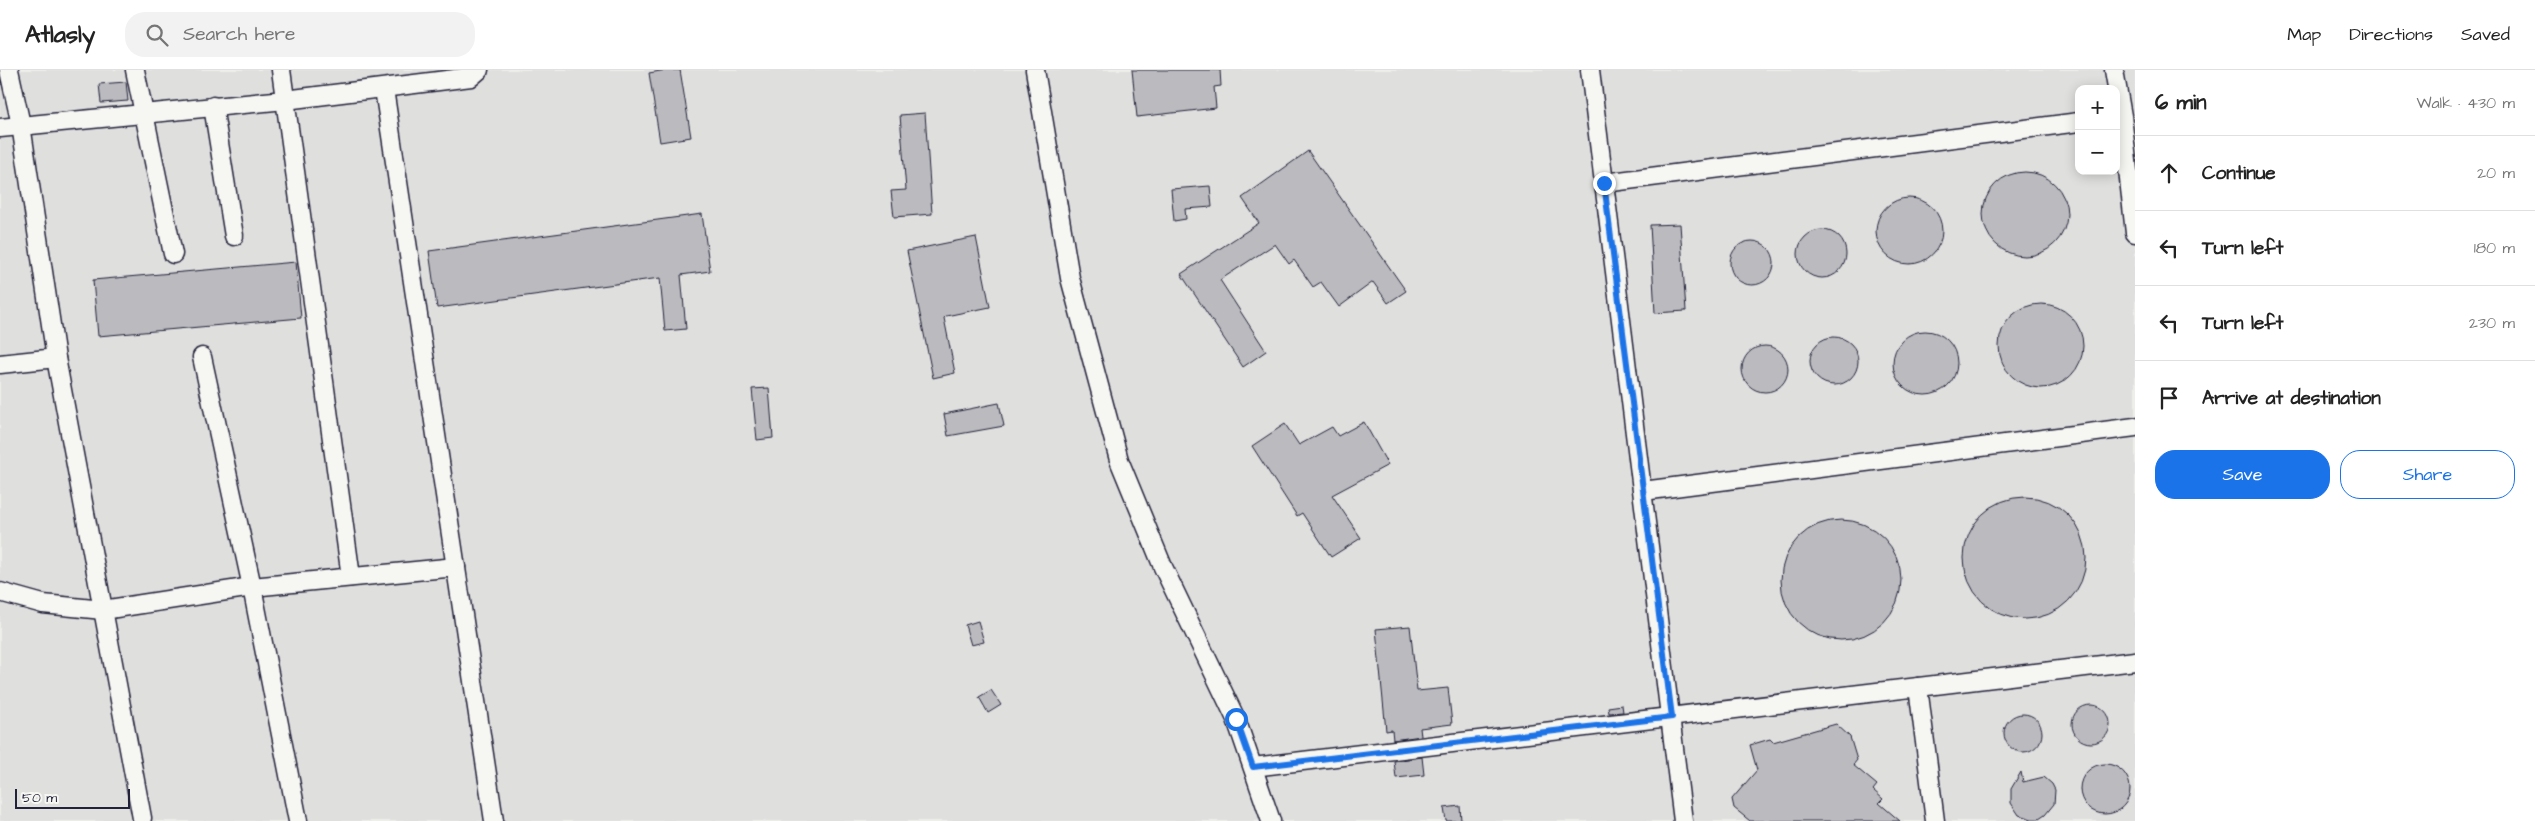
<!DOCTYPE html>
<html lang="en">
<head>
<meta charset="utf-8">
<style>
  :root { --surface:#fff; --page:#f2f2f2; --text:#222; --muted:#767676; --line:#e0e0e0; --accent:#1a73e8 }
  body { margin:0; font-family:"Architects Daughter",sans-serif; background:var(--page); color:var(--text) }
  .controls { position:absolute; right:15px; top:15px; display:grid; overflow:hidden; border-radius:10px; box-shadow:0 2px 12px #0003 }
  .controls button { width:45px; height:45px; display:grid; place-items:center; padding:0; border:0; border-bottom:1px solid var(--line); background:var(--surface); color:var(--text); font:25px sans-serif }
  .scale { position:absolute; left:15px; bottom:12px; width:115px; box-sizing:border-box; padding-left:5px; border:2px solid #22223b; border-top:0; font-size:14px; line-height:18px; white-space:nowrap; color:#22223b; -webkit-text-stroke:4px #f6f6f2; paint-order:stroke }
  .stop { position:absolute; width:15px; height:15px; margin:-11px; border:4px solid #1a73e8; border-radius:50%; background:#fff }
  .stop.end { background:#1a73e8; border-color:#fff; box-shadow:0 1px 5px #0008 }
  .list { margin:0; padding:0; list-style:none }
  h2 { display:flex; justify-content:space-between; align-items:center; height:65px; margin:0; padding:0 20px; font-size:21px }
  h2 small { font-size:16px; font-weight:400; color:var(--muted) }
  .list li { display:grid; grid-template-columns:32px 1fr auto; gap:15px; align-items:center; box-sizing:border-box; height:75px; padding:0 20px; border-top:1px solid var(--line) }
  .list b { display:block; font-size:19px; white-space:nowrap }
  .list em { font-size:16px; font-style:normal; color:var(--muted) }
  .actions { display:flex; gap:10px; padding:15px 20px }
  .actions a { flex:1; padding:11px 0; border:1px solid var(--accent); border-radius:20px; text-align:center; font-size:18px; color:var(--accent) }
  .actions .main { background:var(--accent); color:#fff }
  .icon { flex:none; width:28px; height:28px; fill:none; stroke:currentColor; stroke-width:2; stroke-linecap:round; stroke-linejoin:round }
  .map { position:relative; flex:none; width:2135px; height:751px; overflow:hidden }
  header { display:flex; align-items:center; gap:30px; box-sizing:border-box; height:70px; padding:0 25px; background:var(--surface); border-bottom:1px solid var(--line) }
  header strong { font-size:24px }
  nav { display:flex; gap:28px; margin-inline-start:auto; font-size:18px }
  .search { width:350px; height:45px; background:var(--page); display:flex; align-items:center; gap:12px; box-sizing:border-box; padding:0 18px; border-radius:20px; color:var(--muted); font-size:19px }
  main { display:flex }
  aside { flex:1; background:var(--surface) }
  .map>svg:first-child { display:block }
  .built { fill:#dfdfde; fill-rule:evenodd }
  .building { fill:#bbbbbf; stroke:#22223b }
  .lines { fill:none; stroke-linecap:round; stroke-linejoin:round }
  .minor-casing { stroke:#22223b; stroke-width:21 }
  .minor { stroke:#f6f6f2; stroke-width:18 }
  .route { stroke:#1a73e8; stroke-width:6 }
</style>
</head>
<body>
<header>
<strong>Atlasly</strong>
<div class="search"><svg class="icon" aria-label="search" viewBox="0 0 24 24"><circle cx="10" cy="10" r="6"/><path d="M15 15l6 6"/></svg>Search here</div>
<nav><a>Map</a><a>Directions</a><a>Saved</a></nav>
</header>
<main>
<div class="map">
<svg width="2135" height="751" viewBox="0 0 2135 751">
  <rect width="100%" height="100%" fill="#eeeeeb"/>
  <filter id="ink" filterUnits="userSpaceOnUse"><feTurbulence type="fractalNoise" baseFrequency=".02" numOctaves="2"/><feDisplacementMap in="SourceGraphic" scale="10" xChannelSelector="R" yChannelSelector="G"/><feConvolveMatrix kernelMatrix="1 2 1 2 8 2 1 2 1" color-interpolation-filters="sRGB"/></filter>
  <g filter="url(#ink)">
    <!-- built -->
    <path class="built" d="M0 0H2135V751H0ZM2079 19H2116V101H2079Z"/>
    <!-- building -->
    <g class="building">
      <path d="M666 0H680L691 67 660 72 649 3Z"/>
      <path d="M1132 0H1220L1221 16 1214 17 1216 38 1137 47Z"/>
      <path d="M126 12 128 31 101 33 99 14Z"/>
      <path d="M925 43 932 144 894 147 891 121 906 120 900 45Z"/>
      <path d="M1308 81 1406 221 1388 233 1373 212 1339 237 1321 212 1313 217 1294 190 1289 194 1275 174 1220 210 1266 281 1243 297 1181 204 1259 153 1242 128Z"/>
      <circle cx="2025" cy="144" r="42"/>
      <path d="M1210 116 1212 137 1185 139 1186 149 1174 151 1171 119Z"/>
      <circle cx="1909" cy="161" r="33"/>
      <path d="M702 144 710 201 681 205 686 259 665 261 660 208 437 238 429 181Z"/>
      <path d="M1680 154 1686 241 1655 243 1650 155Z"/>
      <circle cx="1822" cy="184" r="24"/>
      <path d="M976 167 990 237 946 246 944 248 955 303 933 308 907 181Z"/>
      <circle cx="1752" cy="193" r="22"/>
      <path d="M296 192 301 248 98 266 93 210Z"/>
      <circle cx="2041" cy="276" r="42"/>
      <circle cx="1925" cy="293" r="32"/>
      <circle cx="1834" cy="291" r="24"/>
      <circle cx="1765" cy="299" r="23"/>
      <path d="M769 318 773 368 757 370 752 319Z"/>
      <path d="M999 333 1004 356 948 366 944 344Z"/>
      <path d="M1364 352 1388 395 1332 425 1361 468 1331 487 1302 443 1297 446 1252 376 1285 354 1299 375 1332 357 1338 366Z"/>
      <circle cx="2025" cy="488" r="61"/>
      <circle cx="1841" cy="510" r="60"/>
      <path d="M978 551 984 572 971 575 965 555Z"/>
      <path d="M1410 556 1417 621 1448 618 1452 654 1420 658 1421 666 1393 670 1392 660 1386 661 1376 559Z"/>
      <path d="M991 620 1001 635 988 643 979 627Z"/>
      <path d="M1622 635 1623 642 1609 643 1608 637Z"/>
      <circle cx="2091" cy="654" r="19"/>
      <circle cx="2023" cy="663" r="19"/>
      <path d="M1836 654 1850 667 1857 690 1853 695 1877 715 1873 720 1883 729 1879 733 1900 751H1750L1734 738 1732 729 1757 700 1750 675 1770 669 1773 672Z"/>
      <path d="M1422 687 1424 705 1396 708 1394 691Z"/>
      <circle cx="2105" cy="719" r="25"/>
      <path d="M2021 702 2023 712 2044 707 2052 714 2055 720 2054 734 2045 745 2039 749H2032L2019 745 2011 733V719Z"/>
      <path d="M1460 736 1461 751H1446L1444 738Z"/>
    </g>
    <g class="lines">
      <!-- minor casing -->
      <g class="minor-casing">
        <g id="minor">
          <path d="M9 0 21 55 56 288 142 748"/>
          <path d="M135 0 173 184"/>
          <path d="M281 0 351 507"/>
          <path d="M1035 0 1070 208 1119 390 1163 497 1236 649 1271 751"/>
          <path d="M1590 0 1683 751"/>
          <path d="M2114 0 2122 46 2135 163"/>
          <path d="M384 19 494 751"/>
          <path d="M213 36 234 166"/>
          <path d="M0 58 285 30 471 7 479 0"/>
          <path d="M1604 113 2079 52"/>
          <path d="M202 287 252 517 298 751"/>
          <path d="M0 294 56 288"/>
          <path d="M1643 421 2135 357"/>
          <path d="M0 522 43 534 103 540 252 517 456 497"/>
          <path d="M1918 617 1935 751"/>
          <path d="M1253 697 2135 591"/>
        </g>
      </g>
      <!-- minor -->
      <use href="#minor" class="minor"/>
    </g>
  </g>
  <g class="lines" filter="url(#ink)">
    <!-- route -->
    <path class="route" d="M1236 649 1253 697 1672 647 1604 113"/>
  </g>
</svg>
<div class="controls">
<button>+</button>
<button>−</button>
</div>
<div class="scale">50 m</div>
<div class="stop" style="left:1236px;top:649px"></div>
<div class="stop end" style="left:1604px;top:113px"></div>
</div>
<aside>
<h2>6 min<small>Walk · 430 m</small></h2>
<ul class="list">
<li><svg class="icon" aria-label="ahead" viewBox="0 0 24 24"><path d="M12 20V5M6 11l6-6 6 6"/></svg><div><b>Continue</b></div><em>20 m</em></li>
<li><svg class="icon" aria-label="left" viewBox="0 0 24 24"><path d="M17 20v-9H6M10 6l-5 5 5 5"/></svg><div><b>Turn left</b></div><em>180 m</em></li>
<li><svg class="icon" aria-label="left" viewBox="0 0 24 24"><path d="M17 20v-9H6M10 6l-5 5 5 5"/></svg><div><b>Turn left</b></div><em>230 m</em></li>
<li><svg class="icon" aria-label="arrive" viewBox="0 0 24 24"><path d="M6 21V4h12l-3 4 3 4H6"/></svg><div><b>Arrive at destination</b></div></li>
</ul>
<div class="actions"><a class="main">Save</a><a>Share</a></div>
</aside>
</main>
</body>
</html>
